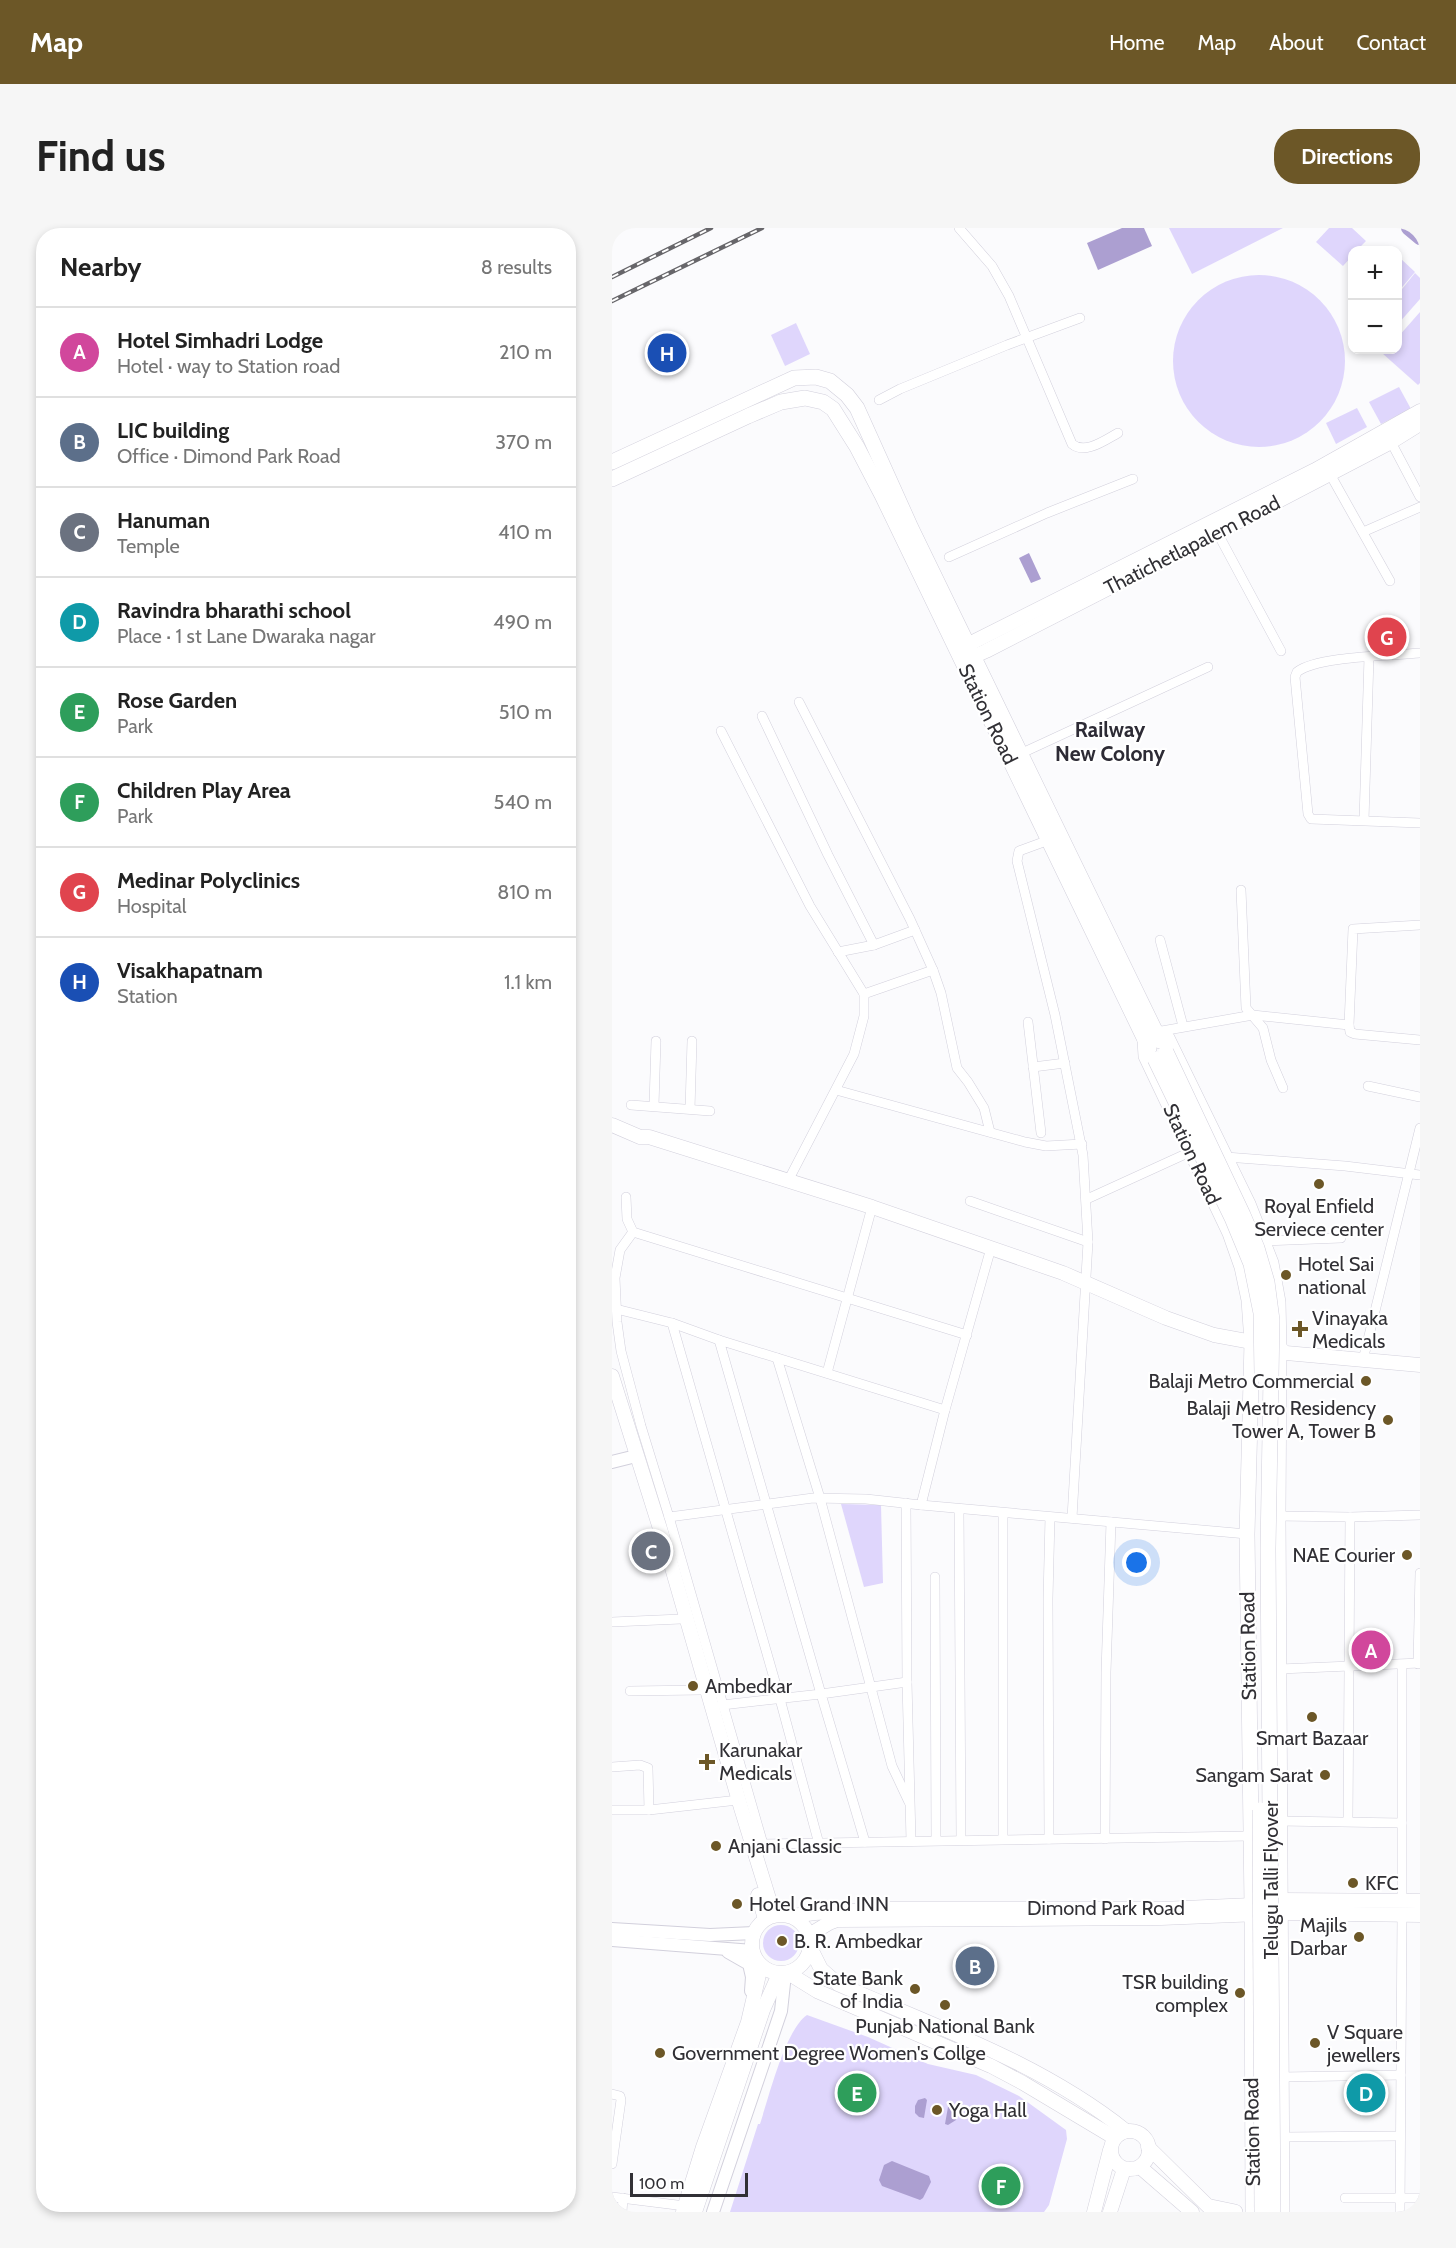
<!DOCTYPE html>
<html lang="en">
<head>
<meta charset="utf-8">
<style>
  :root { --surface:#fff; --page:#f6f6f6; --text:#222; --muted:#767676; --line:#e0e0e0; --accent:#6c5727 }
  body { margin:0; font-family:Cabin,sans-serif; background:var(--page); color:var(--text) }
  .controls { position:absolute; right:18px; top:18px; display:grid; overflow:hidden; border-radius:12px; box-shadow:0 3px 9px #0003 }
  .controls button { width:54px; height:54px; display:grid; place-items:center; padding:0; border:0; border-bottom:2px solid var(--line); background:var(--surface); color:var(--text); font:30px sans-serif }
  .scale { position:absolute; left:18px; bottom:15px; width:118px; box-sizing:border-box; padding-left:6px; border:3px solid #313035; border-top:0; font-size:16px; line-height:21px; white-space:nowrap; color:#313035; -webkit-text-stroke:4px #fff; paint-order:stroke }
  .you { position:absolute; left:525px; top:1335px; width:21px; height:21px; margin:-15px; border:4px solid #fff; border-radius:50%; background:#1a73e8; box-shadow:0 0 0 9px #1a73e833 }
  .badge { display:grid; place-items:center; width:39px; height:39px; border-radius:50%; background:var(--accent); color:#fff; font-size:20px; font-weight:700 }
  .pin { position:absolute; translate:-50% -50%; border:3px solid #fff; box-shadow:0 2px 6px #0006 }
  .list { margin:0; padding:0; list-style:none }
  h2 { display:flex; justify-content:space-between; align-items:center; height:78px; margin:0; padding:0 24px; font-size:26px }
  h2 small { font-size:20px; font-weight:400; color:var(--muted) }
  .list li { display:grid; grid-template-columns:39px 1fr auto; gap:18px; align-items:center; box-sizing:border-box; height:90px; padding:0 24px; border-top:2px solid var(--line) }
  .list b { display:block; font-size:22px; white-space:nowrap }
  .list p { margin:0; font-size:20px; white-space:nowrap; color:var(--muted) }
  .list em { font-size:20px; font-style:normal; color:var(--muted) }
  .map { position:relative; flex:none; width:808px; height:1984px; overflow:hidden; border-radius:24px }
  header { display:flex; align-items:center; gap:36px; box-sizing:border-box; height:84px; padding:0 30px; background:var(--accent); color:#fff }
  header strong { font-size:28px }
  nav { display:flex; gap:33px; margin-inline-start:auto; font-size:21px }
  .intro { display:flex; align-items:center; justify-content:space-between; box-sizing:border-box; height:144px; padding:0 36px }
  h1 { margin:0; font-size:42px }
  .button { padding:15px 27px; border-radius:24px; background:var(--accent); color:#fff; font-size:21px; font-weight:700 }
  main { display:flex; gap:36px; padding:0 36px }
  aside { flex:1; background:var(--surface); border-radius:24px; box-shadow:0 3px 9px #0003 }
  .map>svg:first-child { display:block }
  .green { fill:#dfd6fc }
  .water { fill:#ac9fd1 }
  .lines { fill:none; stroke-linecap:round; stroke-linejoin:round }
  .river { stroke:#ac9fd1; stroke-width:14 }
  .minor-casing { stroke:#d2d0dc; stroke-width:10 }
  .tertiary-casing { stroke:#d2d0dc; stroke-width:14 }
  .secondary-casing { stroke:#d2d0dc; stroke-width:15 }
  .primary-casing { stroke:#d2d0dc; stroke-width:16 }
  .minor { stroke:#fff; stroke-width:9 }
  .tertiary { stroke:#fff; stroke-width:12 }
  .secondary { stroke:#fff; stroke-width:14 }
  .primary { stroke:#fff; stroke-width:15 }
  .rail-casing { stroke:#67666a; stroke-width:4.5 }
  .rail { stroke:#fff; stroke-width:2; stroke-dasharray:7; stroke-linecap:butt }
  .primary-bridge-casing { stroke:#d2d0dc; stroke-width:16; stroke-linecap:butt }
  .primary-bridge { stroke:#fff; stroke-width:15 }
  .poi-dot { fill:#6c5727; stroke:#fff; stroke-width:2 }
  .labels { text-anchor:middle; stroke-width:4.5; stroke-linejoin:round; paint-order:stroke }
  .street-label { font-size:20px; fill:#313035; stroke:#fff }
  .poi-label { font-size:20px; fill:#313035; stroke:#fff; text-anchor:start }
  .neighbourhood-label { font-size:21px; font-weight:bold; fill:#2d2b35; stroke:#fff }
</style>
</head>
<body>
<header>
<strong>Map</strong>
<nav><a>Home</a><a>Map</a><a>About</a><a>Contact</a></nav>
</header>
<div class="intro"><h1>Find us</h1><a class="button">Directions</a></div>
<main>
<aside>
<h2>Nearby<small>8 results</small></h2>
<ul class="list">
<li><span class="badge" style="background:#d1479c">A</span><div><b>Hotel Simhadri Lodge</b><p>Hotel · way to Station road</p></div><em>210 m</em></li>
<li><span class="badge" style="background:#5c6f8a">B</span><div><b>LIC building</b><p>Office · Dimond Park Road</p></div><em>370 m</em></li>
<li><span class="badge" style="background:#6b7280">C</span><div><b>Hanuman</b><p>Temple</p></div><em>410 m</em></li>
<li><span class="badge" style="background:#0f9aa8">D</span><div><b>Ravindra bharathi school</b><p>Place · 1 st Lane Dwaraka nagar</p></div><em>490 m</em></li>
<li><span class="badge" style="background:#2e9e5b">E</span><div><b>Rose Garden</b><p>Park</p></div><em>510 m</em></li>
<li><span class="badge" style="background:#2e9e5b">F</span><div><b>Children Play Area</b><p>Park</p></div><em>540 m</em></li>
<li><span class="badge" style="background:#e0444e">G</span><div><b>Medinar Polyclinics</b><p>Hospital</p></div><em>810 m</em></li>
<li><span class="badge" style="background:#1a4fb4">H</span><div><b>Visakhapatnam</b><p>Station</p></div><em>1.1 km</em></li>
</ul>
</aside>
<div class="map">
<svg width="808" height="1984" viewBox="0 0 808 1984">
  <rect width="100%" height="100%" fill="#fbfbfd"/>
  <!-- green -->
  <g class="green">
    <path d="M557 0H671L580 46Z"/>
    <path d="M717 0H740L754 13 745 22H740V28L731 38 704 14Z"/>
    <path d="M788 30 803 44 786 64V33Z"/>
    <path d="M803 45 808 50V71L786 96V66Z"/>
    <circle cx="647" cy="133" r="86"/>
    <path d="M808 84V155L806 157 770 125 774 122H786V109Z"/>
    <path d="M184 95 198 126 173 138 159 107Z"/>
    <path d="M787 159 799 181 769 196 757 174Z"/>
    <path d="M745 180 755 199 724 216 714 195Z"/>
    <path d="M229 1276 269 1277 271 1355 252 1359Z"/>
    <circle cx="169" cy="1715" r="18"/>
    <path d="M195 1787 256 1809 316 1836 364 1847 407 1868 454 1902 455 1911 437 1977 432 1984H118L146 1896H148C157 1869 173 1802 195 1787Z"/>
  </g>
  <!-- water -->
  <g class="water">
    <path d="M510 0H532L540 18 486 42 475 15Z"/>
    <path d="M417 325 429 351 419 355 407 330Z"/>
    <path d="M313 1870 315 1872 312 1890 307 1889 303 1885V1878L306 1872Z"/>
    <path d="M336 1879H342L345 1885 344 1892 336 1897 333 1896Z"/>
    <path d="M280 1933 317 1948 319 1954 311 1970 308 1972 270 1958 267 1952 272 1937Z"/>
  </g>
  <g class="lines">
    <!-- river -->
    <path class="river" d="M796 0 808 10"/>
    <!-- minor casing -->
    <g class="minor-casing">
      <g id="minor">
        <path d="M347 0 380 38 397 68 460 216C473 227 493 212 506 205"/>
        <path d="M267 172 288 161 395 117 468 90"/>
        <path d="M779 214 808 269"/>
        <path d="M718 246 778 353"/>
        <path d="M605 304 669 423"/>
        <path d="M751 304 808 279"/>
        <path d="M337 329 435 285 521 251"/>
        <path d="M808 425C779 428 705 428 685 444L683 449 696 586 699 591 808 595"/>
        <path d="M187 474 298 691 321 742 329 765 345 840 356 854 372 880 378 904"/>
        <path d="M150 488 216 627 262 717"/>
        <path d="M109 503 198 678 252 766V788L242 826 176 953"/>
        <path d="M410 525 596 439"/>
        <path d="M752 592 757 429"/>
        <path d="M437 612 407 623 405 633 443 787 471 927 476 1014 460 1290"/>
        <path d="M629 662 634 780 651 800 659 832 671 860"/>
        <path d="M808 697 741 701 737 797 738 804 743 806 808 812"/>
        <path d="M548 712 571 798"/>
        <path d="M226 724 262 717 303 702"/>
        <path d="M252 766 321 742"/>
        <path d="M416 794 429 905"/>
        <path d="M544 804 641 787 737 797"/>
        <path d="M421 839 453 835"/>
        <path d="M756 858 808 869"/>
        <path d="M224 862 413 914 434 918 470 916"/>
        <path d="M19 877 98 883"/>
        <path d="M42 877 44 813"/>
        <path d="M78 881 80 813"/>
        <path d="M614 929 733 938 808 947"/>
        <path d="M14 969 15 991 21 1004 355 1107"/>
        <path d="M475 971 578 924"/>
        <path d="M358 973 476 1014"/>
        <path d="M21 1004 8 1022 3 1050 5 1094 9 1123 29 1198 57 1289 151 1616 638 1608"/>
        <path d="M651 1013 729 1010"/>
        <path d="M4 1081 60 1095 107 1112"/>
        <path d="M60 1095 168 1471 207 1616"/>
        <path d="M165 1130 208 1270 280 1538 297 1574"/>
        <path d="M751 1132 808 900"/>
        <path d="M215 1145 260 979"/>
        <path d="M294 1275 295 1454 299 1612"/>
        <path d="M309 1277 635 1306"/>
        <path d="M347 1281 349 1612"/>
        <path d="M391 1285V1611"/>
        <path d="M666 1288 738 1289 736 1593"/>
        <path d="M57 1289 201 1270 254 1271 309 1277 333 1182 379 1020"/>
        <path d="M738 1289 808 1287"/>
        <path d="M323 1349 324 1612"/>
        <path d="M0 1394 69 1391"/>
        <path d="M806 1436 808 1345"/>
        <path d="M790 1437V1673"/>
        <path d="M668 1441 808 1435"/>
        <path d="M18 1463 89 1462"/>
        <path d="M110 1477 209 1466 107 1112 333 1182"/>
        <path d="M0 1539 28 1537 36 1540 37 1582"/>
        <path d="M0 1582H37L126 1572"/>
        <path d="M668 1593 790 1595"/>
        <path d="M437 1611 436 1371 438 1289"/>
        <path d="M493 1611 494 1444 499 1294"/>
        <path d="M253 1614 209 1466 295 1454"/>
        <path d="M670 1849 789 1847"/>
        <path d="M0 1866 8 1868 9 1872 0 1936"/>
        <path d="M671 1909 788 1908"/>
        <path d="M0 1969 73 1978"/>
        <path d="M733 1970H808"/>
        <path d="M10 1984 11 1970"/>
        <path d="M788 1984 790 1686"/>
      </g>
    </g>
    <!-- tertiary casing -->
    <g class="tertiary-casing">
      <g id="tertiary">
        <path d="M0 1234 24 1228"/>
        <path d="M0 1701 98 1707 142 1705"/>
        <path d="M0 1712 141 1723"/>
        <path d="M116 1724 137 1736 140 1749 139 1763"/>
        <path d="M101 1984 169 1783 173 1746"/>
      </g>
    </g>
    <!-- secondary casing -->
    <g class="secondary-casing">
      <g id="secondary">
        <path d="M350 426 357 416 703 242 808 183"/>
        <path d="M351 429 363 428 374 423 647 283 779 214 808 196"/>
        <path d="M0 897 28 909H37L260 979 451 1045 554 1090 602 1107 640 1114"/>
        <path d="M667 1120 674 1125 808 1137"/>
        <path d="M0 1148 56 1326 129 1580 162 1687"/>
        <path d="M146 1667 153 1691"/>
        <circle cx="169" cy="1716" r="29"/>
        <path d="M180 1688 203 1685 278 1681H550L640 1677 670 1672 808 1673"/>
        <path d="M197 1707 217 1695 225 1692 549 1690 670 1685 808 1687"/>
        <path d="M199 1721 209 1741 226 1756C324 1799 429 1835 514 1903"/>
        <path d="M176 1745 205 1763 379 1838 411 1855 503 1910"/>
        <circle cx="518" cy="1922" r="19"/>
        <path d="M536 1919 602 1984"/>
        <path d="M528 1939 580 1984"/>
        <path d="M71 1984 91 1919 136 1794 149 1738"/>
        <path d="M83 1984 151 1782 167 1746"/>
        <path d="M482 1984 498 1922"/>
        <path d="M498 1984 512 1941"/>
      </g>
    </g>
    <!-- primary casing -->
    <g class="primary-casing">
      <g id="primary">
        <path d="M0 234 182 150 204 149 218 153 235 167 245 180 299 300 548 813"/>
        <path d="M0 251 136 188 169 174 193 170 211 174 221 181 245 219 270 267 537 820"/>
        <path d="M544 804 555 810 636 976 659 1035 666 1074 667 1120 666 1288 670 1984"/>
        <path d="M533 812 534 828 618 1005 630 1039 637 1072 640 1114 635 1306 640 1677 641 1984"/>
        <path d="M599 1979 623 1984"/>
      </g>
    </g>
    <!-- minor -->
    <use href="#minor" class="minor"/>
    <!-- tertiary -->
    <use href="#tertiary" class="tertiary"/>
    <!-- secondary -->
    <use href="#secondary" class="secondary"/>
    <!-- primary -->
    <use href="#primary" class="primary"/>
    <!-- rail casing -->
    <g class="rail-casing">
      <g id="rail">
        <path d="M0 49 99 0"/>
        <path d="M0 73 150 0"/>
      </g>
    </g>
    <!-- rail -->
    <use href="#rail" class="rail"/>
    <!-- primary-bridge casing -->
    <g class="primary-bridge-casing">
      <g id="primary-bridge">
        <path d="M554 824 631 987 645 1020 655 1054 660 1092 656 1321 661 1984"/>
        <path d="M543 831 620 990 639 1036 649 1085 650 1147"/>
        <path d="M648 1582 650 1984"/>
      </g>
    </g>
    <!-- primary-bridge -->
    <use href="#primary-bridge" class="primary-bridge"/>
  </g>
  <!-- markers -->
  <g class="poi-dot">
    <circle cx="707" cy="956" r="6"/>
    <circle cx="674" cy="1047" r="6"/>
    <path d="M685 1092h6v6h6v6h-6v6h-6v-6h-6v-6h6z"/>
    <circle cx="754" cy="1153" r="6"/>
    <circle cx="776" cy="1192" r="6"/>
    <circle cx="795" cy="1327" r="6"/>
    <circle cx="81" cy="1458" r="6"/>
    <circle cx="700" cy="1489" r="6"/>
    <path d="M92 1525h6v6h6v6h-6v6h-6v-6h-6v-6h6z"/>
    <circle cx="713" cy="1547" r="6"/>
    <circle cx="104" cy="1618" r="6"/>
    <circle cx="741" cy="1655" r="6"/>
    <circle cx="125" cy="1676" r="6"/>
    <circle cx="747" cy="1709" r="6"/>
    <circle cx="170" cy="1713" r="6"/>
    <circle cx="303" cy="1761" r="6"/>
    <circle cx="628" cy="1765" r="6"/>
    <circle cx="333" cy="1777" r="6"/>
    <circle cx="703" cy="1815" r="6"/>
    <circle cx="48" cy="1825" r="6"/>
    <circle cx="325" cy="1882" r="6"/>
  </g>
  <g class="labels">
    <!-- street labels -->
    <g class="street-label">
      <text transform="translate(580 317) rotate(-27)" y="7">Thatichetlapalem Road</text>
      <text transform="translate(376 486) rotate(64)" y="7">Station Road</text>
      <text transform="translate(580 926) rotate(65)" y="7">Station Road</text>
      <text transform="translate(636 1418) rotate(-91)" y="7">Station Road</text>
      <text transform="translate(659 1652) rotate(-90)" y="7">Telugu Talli Flyover</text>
      <text x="494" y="1687">Dimond Park Road</text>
      <text transform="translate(640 1904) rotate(-91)" y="7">Station Road</text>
    </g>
    <!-- poi labels -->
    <g class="poi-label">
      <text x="707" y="985" text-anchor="middle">Royal Enfield<tspan x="707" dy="23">Serviece center</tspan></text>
      <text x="686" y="1043">Hotel Sai<tspan x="686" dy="23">national</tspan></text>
      <text x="700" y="1097">Vinayaka<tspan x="700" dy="23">Medicals</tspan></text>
      <text x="742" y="1160" text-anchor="end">Balaji Metro Commercial</text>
      <text x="764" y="1187" text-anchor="end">Balaji Metro Residency<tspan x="764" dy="23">Tower A, Tower B</tspan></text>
      <text x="783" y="1334" text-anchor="end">NAE Courier</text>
      <text x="93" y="1465">Ambedkar</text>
      <text x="700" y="1517" text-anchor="middle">Smart Bazaar</text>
      <text x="107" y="1529">Karunakar<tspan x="107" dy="23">Medicals</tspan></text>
      <text x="701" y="1554" text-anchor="end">Sangam Sarat</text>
      <text x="116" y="1625">Anjani Classic</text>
      <text x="753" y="1662">KFC</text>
      <text x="137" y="1683">Hotel Grand INN</text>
      <text x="735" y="1704" text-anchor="end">Majils<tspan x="735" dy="23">Darbar</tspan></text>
      <text x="182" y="1720">B. R. Ambedkar</text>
      <text x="291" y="1757" text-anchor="end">State Bank<tspan x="291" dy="23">of India</tspan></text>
      <text x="616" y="1761" text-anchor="end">TSR building<tspan x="616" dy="23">complex</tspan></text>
      <text x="333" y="1805" text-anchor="middle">Punjab National Bank</text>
      <text x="715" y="1811">V Square<tspan x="715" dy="23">jewellers</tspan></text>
      <text x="60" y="1832">Government Degree Women's Collge</text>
      <text x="337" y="1889">Yoga Hall</text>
    </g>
    <!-- neighbourhood labels -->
    <g class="neighbourhood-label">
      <text x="498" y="509">Railway<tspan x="498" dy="24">New Colony</tspan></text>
    </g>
  </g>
</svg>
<div class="controls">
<button>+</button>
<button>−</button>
</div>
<div class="scale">100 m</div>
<div class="you"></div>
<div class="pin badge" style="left:759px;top:1422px;background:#d1479c">A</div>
<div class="pin badge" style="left:363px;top:1738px;background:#5c6f8a">B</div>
<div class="pin badge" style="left:39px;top:1323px;background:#6b7280">C</div>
<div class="pin badge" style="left:754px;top:1865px;background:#0f9aa8">D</div>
<div class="pin badge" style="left:245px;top:1865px;background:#2e9e5b">E</div>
<div class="pin badge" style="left:389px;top:1958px;background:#2e9e5b">F</div>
<div class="pin badge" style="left:775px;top:409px;background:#e0444e">G</div>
<div class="pin badge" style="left:55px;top:125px;background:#1a4fb4">H</div>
</div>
</main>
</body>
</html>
